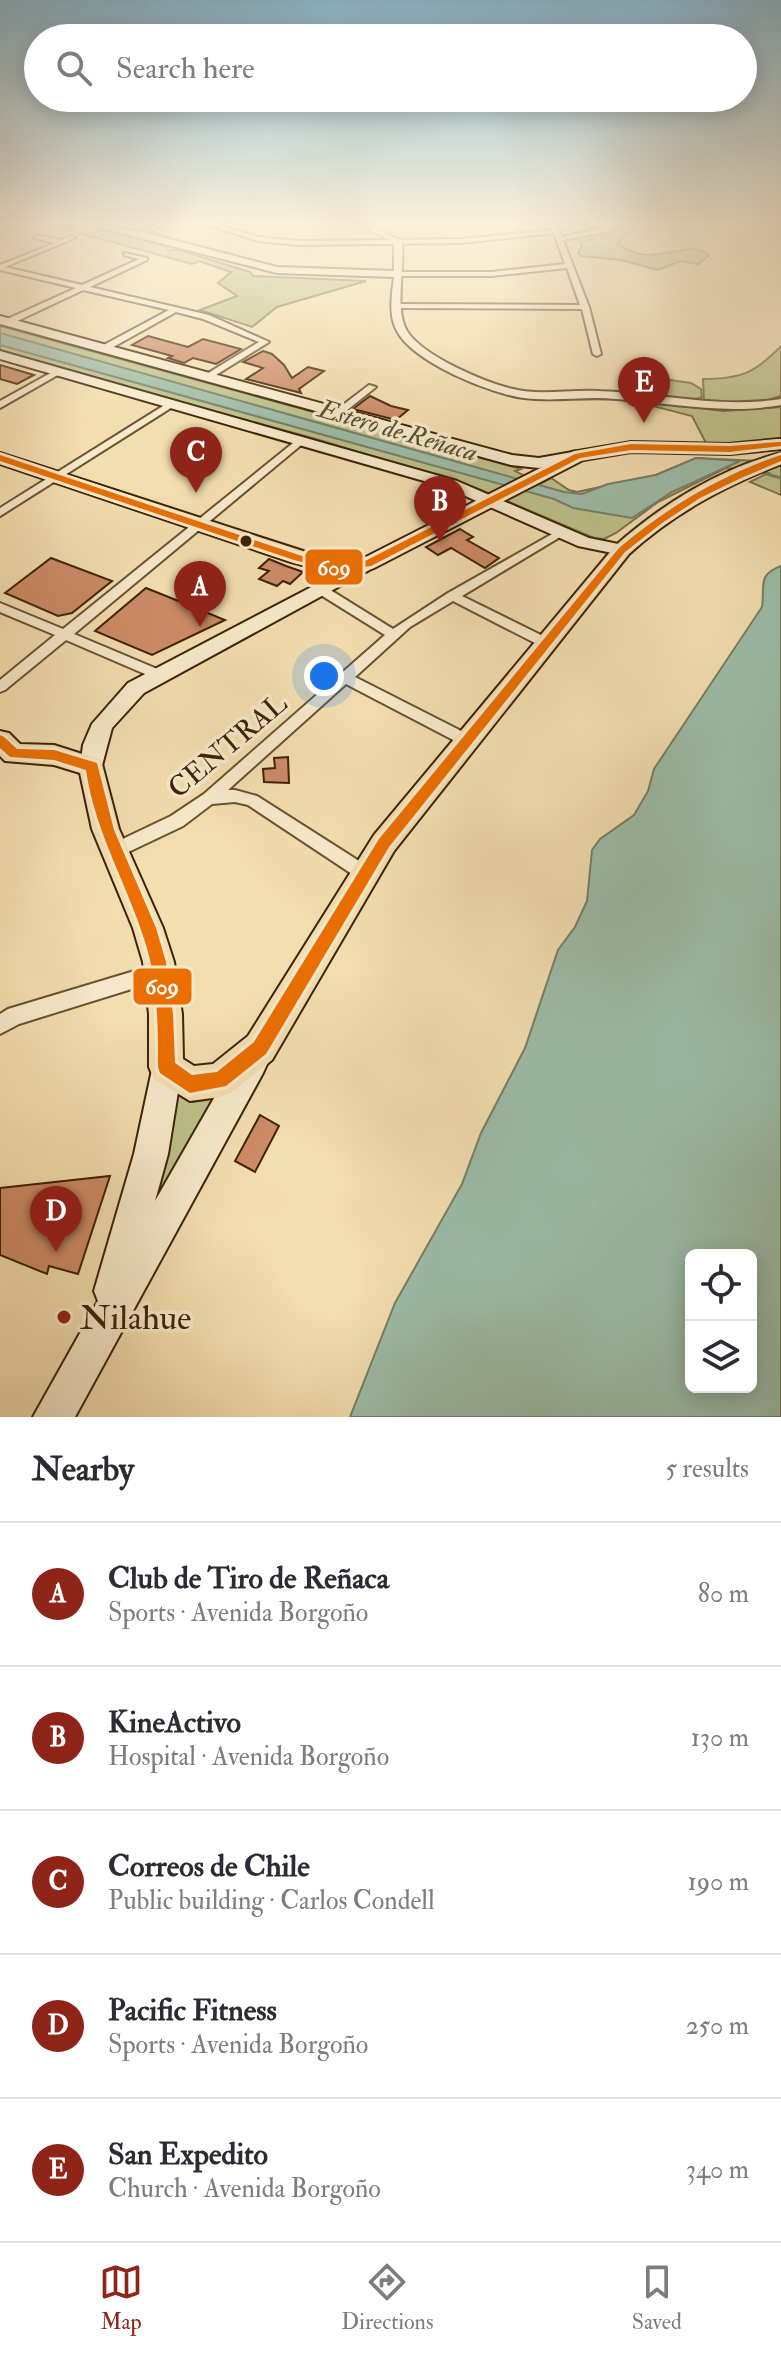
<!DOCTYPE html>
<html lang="en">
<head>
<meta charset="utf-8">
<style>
  :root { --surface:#fff; --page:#f7f7f7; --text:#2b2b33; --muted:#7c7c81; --line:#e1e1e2; --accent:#8f2418 }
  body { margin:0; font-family:"IM FELL Double Pica",serif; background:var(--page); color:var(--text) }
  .controls { position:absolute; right:24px; bottom:24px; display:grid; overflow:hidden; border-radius:12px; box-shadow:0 4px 20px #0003 }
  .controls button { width:72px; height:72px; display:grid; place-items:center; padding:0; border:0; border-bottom:2px solid var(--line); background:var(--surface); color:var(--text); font:40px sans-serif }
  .you { position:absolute; left:324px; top:676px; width:28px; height:28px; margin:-20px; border:6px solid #fff; border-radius:50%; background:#1a73e8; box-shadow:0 0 0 12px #1a73e833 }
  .badge { display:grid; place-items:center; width:52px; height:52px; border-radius:50%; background:var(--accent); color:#fff; font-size:26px; font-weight:700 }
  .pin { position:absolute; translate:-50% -66px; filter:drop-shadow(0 2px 4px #0008) }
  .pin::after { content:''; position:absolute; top:42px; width:28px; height:24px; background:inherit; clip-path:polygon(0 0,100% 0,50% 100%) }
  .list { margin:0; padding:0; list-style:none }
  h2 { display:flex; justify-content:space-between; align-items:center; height:104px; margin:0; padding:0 32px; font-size:34px }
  h2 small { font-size:26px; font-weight:400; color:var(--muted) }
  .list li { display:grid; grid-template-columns:52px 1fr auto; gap:24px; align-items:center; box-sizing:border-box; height:144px; padding:0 32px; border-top:2px solid var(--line) }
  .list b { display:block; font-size:30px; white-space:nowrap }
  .list p { margin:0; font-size:26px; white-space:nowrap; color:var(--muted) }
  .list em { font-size:26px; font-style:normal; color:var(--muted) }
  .icon { flex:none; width:44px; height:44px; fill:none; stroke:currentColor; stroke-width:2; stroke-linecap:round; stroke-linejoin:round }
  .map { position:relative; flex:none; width:781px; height:1417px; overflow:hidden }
  .search { position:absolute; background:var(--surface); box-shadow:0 4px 20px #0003; left:24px; right:24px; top:24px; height:88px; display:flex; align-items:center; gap:20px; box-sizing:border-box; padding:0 28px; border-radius:44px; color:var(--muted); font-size:30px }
  .sheet { height:824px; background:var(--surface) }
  nav { display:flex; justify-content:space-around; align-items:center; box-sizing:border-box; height:112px; border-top:2px solid var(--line); background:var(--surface); font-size:22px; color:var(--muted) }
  nav a { display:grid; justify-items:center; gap:4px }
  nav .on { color:var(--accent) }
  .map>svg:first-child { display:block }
  .green { fill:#bdc18a; stroke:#7e7248; stroke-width:2 }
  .water { fill:#9cbca8; stroke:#767e67; stroke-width:2; fill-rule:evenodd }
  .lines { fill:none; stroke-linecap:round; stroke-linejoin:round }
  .stream { stroke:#767e67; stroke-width:3 }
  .building { fill:#cd8b66; stroke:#3e2205; stroke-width:2 }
  .minor-casing { stroke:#6b5130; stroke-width:4 }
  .tertiary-casing { stroke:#6b5130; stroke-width:4 }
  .secondary-casing { stroke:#3e2205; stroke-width:4 }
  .primary-casing { stroke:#3e2205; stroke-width:4 }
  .minor { fill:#f7eacc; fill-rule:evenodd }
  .tertiary { fill:#f7eacc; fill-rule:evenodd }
  .secondary { fill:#f7eacc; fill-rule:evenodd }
  .primary { fill:#f3deb0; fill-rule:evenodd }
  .bus-1-casing { stroke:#f7eacc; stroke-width:6 }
  .bus-1 { fill:#ec6f00; fill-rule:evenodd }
  .bus-dot { fill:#3e2205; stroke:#f7eacc; stroke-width:3 }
  .poi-dot { fill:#8f2418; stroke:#f7eacc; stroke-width:3 }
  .labels { text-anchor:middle; stroke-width:7; stroke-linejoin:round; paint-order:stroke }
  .far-water-label { font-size:26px; font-style:italic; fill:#5a5036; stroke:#f7eacc }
  .street-label { font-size:28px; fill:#3e2205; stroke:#f7eacc }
  .near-poi-label { font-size:34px; fill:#3e2205; stroke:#f7eacc; text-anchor:start }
  .line-badge { stroke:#f7eacc; stroke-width:3 }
  .badge-label { font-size:22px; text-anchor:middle; font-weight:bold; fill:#fff }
</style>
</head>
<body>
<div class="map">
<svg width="781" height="1417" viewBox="0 0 781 1417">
  <rect width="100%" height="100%" fill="#f3deb0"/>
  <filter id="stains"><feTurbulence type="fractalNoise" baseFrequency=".0025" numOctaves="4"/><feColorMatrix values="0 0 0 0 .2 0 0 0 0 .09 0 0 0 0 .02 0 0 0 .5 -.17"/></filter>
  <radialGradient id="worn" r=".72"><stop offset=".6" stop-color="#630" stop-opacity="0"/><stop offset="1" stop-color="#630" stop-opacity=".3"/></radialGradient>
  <!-- green -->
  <g class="green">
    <path d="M46 224C90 224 129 236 167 247L168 250H179L250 272 253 276 366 281 277 307 252 327 200 310 237 296 218 283 231 272 199 261 192 264Z"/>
    <path d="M602 224H637L618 243C651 272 688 236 709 255L698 264 680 261 658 270 621 260 581 256 578 253 582 246 579 241 593 239 595 234 587 229Z"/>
    <path d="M0 326 521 469 515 471 540 484 551 478 569 490 577 492 656 475 696 458 781 462V495L750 482 768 473 726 468 658 502 616 533 604 539 594 538 476 488 316 439 0 353Z"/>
    <path d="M781 346V396L758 403H704L703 379C741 379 755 373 781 346Z"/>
    <path d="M627 374 691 383 701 389 702 397 689 401 627 394 619 385Z"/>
    <path d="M626 399 723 411 781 407V438L707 445 692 416Z"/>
    <path d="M173 1092 193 1102 218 1097 136 1246Z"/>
  </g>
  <!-- water -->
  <g class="water">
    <path d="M0 333 564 492 582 494 608 484 656 475 696 458 740 461 672 492 632 518 573 508 554 499 0 345Z"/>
    <path d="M781 566V1417H350L395 1303 462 1184 481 1133 525 1048 558 950 575 927 587 901 592 850 600 839 634 815 648 791 654 769 762 607C765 585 757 575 781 566ZM691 1255H751V1387H691Z"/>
  </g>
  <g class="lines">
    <!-- stream -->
    <path class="stream" d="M756 471 781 478"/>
  </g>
  <!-- building -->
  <g class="building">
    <path d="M148 336 188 347 203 339 241 349 216 364 193 358 184 363 168 358 172 356 132 345Z"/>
    <path d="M263 351 272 354 284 365 292 378 308 367 324 371 299 389 301 393 246 379 263 368 243 362Z"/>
    <path d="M0 365 34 375 17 384 0 379Z"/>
    <path d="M370 396 391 406 408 410 396 420 353 409Z"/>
    <path d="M460 529 473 537 467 540 499 558 485 568 451 548 438 555 426 547Z"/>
    <path d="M51 558 112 581 72 613 58 616 5 593Z"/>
    <path d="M269 559 286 566 303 572 290 584 283 581 277 586 259 579 269 571 259 568Z"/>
    <path d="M146 588 181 602 225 620 152 655 95 631Z"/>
    <path d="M288 757 289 783 264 782 263 769 275 768 274 758Z"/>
    <path d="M260 1115 279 1126 255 1172 235 1161Z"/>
    <path d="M110 1176 78 1274 49 1266 47 1274 0 1255V1188Z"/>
  </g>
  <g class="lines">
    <!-- minor casing -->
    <g class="minor-casing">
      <g id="minor">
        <path d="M157 224H164L145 235 140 234Z"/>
        <path d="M205 224H214L259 237 298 241 461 239 553 230 551 224H557L562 237 622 224 611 231 563 240 589 307 601 354 597 356 593 354 582 309 398 308 394 306 398 304 580 305 567 268 492 276H399L396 274 399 272H492L565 264 554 233 461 243 298 245 258 241Z"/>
        <path d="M36 235 61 240 72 236 75 238 5 267 82 285 139 259 124 255V253L147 258V260L90 287 209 315 269 342 208 380 205 379V375L259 342 203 319 176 312 106 351H100V347L169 310 83 290 11 324H5V320L76 288 0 270V265L55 243 34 238Z"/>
        <path d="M56 370 63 372 0 408V401Z"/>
        <path d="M369 385 376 387 341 415H335V411Z"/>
        <path d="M171 401 176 404 174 406 0 516V508Z"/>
        <path d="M298 439 306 441 74 634 162 671 164 674 162 677H152L66 640 5 690 0 692V680L55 635 0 612V603L63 629Z"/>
        <path d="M561 529 567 532 565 534 462 596 551 640 552 643 551 646H541L453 601 410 627 355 677 471 736 473 740 471 744H461L346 684 228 790H235L257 796 370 868 372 873 370 878 364 880 358 878 248 805 235 802 212 804 183 826 122 855 116 857 110 855 108 850 110 845 171 816 204 794 385 635 316 592 314 589 316 586H324L393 629 448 593Z"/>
        <path d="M161 963 167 966 170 972 167 978 19 1024 0 1034V1014L8 1009Z"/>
      </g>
    </g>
    <!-- tertiary casing -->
    <g class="tertiary-casing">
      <path id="tertiary" d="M86 224 143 232 277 267 394 271V242L357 224H367L402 241C405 266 394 310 407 331 422 356 486 383 513 389 541 396 570 389 599 391 661 393 719 409 781 399V405C725 415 672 403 616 399 586 396 555 402 524 398 491 394 413 362 397 331 388 315 392 293 394 277L277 273Z"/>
    </g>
    <!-- secondary casing -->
    <g class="secondary-casing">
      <g id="secondary">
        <path d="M0 316 512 455 539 458 578 451 586 456 583 459 539 468 511 465 0 324Z"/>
        <path d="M0 351 457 481 589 538 628 546 631 550 622 555 578 546 445 487 0 359Z"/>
        <path d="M367 558 373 560 376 564 373 568 144 693 112 728 100 773 92 776 84 773 80 767 83 745 92 724 128 683Z"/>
        <path d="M252 1046 263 1051 268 1062 263 1073 75 1417H33L98 1301 94 1291 134 1154 155 1056 166 1051 177 1056 182 1067 168 1154 155 1201 241 1051Z"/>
      </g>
    </g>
    <!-- primary casing -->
    <g class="primary-casing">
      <g id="primary">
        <path d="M781 439V449L730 454 631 452 583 460 374 568 337 574 291 562 0 464V453L337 562 362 559 572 452 631 442 730 444Z"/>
        <path d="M781 453V464C725 486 674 513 629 554L394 851 272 1060 232 1092 220 1097 190 1101 154 1079 149 1067V1014L143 962 133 928 92 829 80 773 54 765 5 761 0 756V731L9 733 20 744 54 745 101 760 119 829 163 928 174 962 182 1014 183 1059 194 1066 213 1064 248 1036 374 835 615 546C661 505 720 468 781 453Z"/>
      </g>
    </g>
    <!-- minor -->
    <use href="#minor" class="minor"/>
    <!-- tertiary -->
    <use href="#tertiary" class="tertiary"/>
    <!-- secondary -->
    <use href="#secondary" class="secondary"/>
    <!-- primary -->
    <use href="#primary" class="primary"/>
    <!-- bus-1 casing -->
    <g class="bus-1-casing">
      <g id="bus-1">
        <path d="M778 442H781V446L730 452 631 450 580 458 371 566 337 571 294 560 0 461V455L302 556 337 565 365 561 575 454 631 444 730 446Z"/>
        <path d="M781 455V461L741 478 700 498 662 523 625 552 389 847 266 1054 226 1086 190 1093 160 1073 158 1067C158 1026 158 984 146 945 128 885 95 833 86 770L54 760 10 757 0 748V735L4 737 17 749 54 750 97 763 114 830 156 928 166 962 173 1014 175 1063 192 1075 217 1072 254 1042 379 839 619 548C666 508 721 475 781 455Z"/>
      </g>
    </g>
    <!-- bus-1 -->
    <use href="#bus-1" class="bus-1"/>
  </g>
  <!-- sky -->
  <linearGradient id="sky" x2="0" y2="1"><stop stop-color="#89b7ce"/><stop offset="0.53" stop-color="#faf0db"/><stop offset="1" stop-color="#faf0db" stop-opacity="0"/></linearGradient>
  <rect width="781" height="422" fill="url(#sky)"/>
  <!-- markers -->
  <circle class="bus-dot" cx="246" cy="541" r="7"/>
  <circle class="poi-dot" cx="64" cy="1317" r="8"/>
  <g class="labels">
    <!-- far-water labels -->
    <g class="far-water-label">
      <text transform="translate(398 430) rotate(16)" y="9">Estero de Reñaca</text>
    </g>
    <!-- street labels -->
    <g class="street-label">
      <text transform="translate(227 745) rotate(-40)" y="10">CENTRAL</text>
    </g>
    <!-- near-poi labels -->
    <g class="near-poi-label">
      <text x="80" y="1329">Nilahue</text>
    </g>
  </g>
  <g class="line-badge">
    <rect x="304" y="548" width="60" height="38" rx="8" fill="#ec6f00"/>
    <rect x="132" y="967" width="61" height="39" rx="8" fill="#ec6f00"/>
  </g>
  <g class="badge-label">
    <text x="334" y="575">609</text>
    <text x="162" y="994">609</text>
  </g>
  <rect width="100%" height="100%" filter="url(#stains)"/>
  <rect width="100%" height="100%" fill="url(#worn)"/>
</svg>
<div class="controls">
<button><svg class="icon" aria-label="locate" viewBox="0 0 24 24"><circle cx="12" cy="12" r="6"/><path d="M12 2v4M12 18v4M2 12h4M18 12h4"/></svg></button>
<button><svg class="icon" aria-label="layers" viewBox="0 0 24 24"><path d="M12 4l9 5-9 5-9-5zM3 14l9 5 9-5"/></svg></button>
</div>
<div class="you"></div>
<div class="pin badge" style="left:200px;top:627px">A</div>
<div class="pin badge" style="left:440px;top:542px">B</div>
<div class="pin badge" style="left:196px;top:493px">C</div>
<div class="pin badge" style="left:56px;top:1252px">D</div>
<div class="pin badge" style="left:644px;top:423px">E</div>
<div class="search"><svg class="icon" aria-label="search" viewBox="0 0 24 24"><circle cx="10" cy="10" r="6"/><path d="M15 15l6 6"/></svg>Search here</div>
</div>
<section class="sheet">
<h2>Nearby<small>5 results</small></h2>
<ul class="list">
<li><span class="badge">A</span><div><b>Club de Tiro de Reñaca</b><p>Sports · Avenida Borgoño</p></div><em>80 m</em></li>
<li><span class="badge">B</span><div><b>KineActivo</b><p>Hospital · Avenida Borgoño</p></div><em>130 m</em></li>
<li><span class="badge">C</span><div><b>Correos de Chile</b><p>Public building · Carlos Condell</p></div><em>190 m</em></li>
<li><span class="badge">D</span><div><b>Pacific Fitness</b><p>Sports · Avenida Borgoño</p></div><em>250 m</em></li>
<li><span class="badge">E</span><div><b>San Expedito</b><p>Church · Avenida Borgoño</p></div><em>340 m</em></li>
</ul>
</section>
<nav>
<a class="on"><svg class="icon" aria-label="map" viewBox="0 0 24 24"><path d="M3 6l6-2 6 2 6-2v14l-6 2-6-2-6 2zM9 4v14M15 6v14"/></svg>Map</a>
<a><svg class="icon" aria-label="directions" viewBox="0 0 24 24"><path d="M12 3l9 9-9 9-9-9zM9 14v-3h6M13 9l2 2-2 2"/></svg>Directions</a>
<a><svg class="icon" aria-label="saved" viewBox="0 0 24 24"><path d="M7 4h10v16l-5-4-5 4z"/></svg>Saved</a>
</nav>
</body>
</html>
